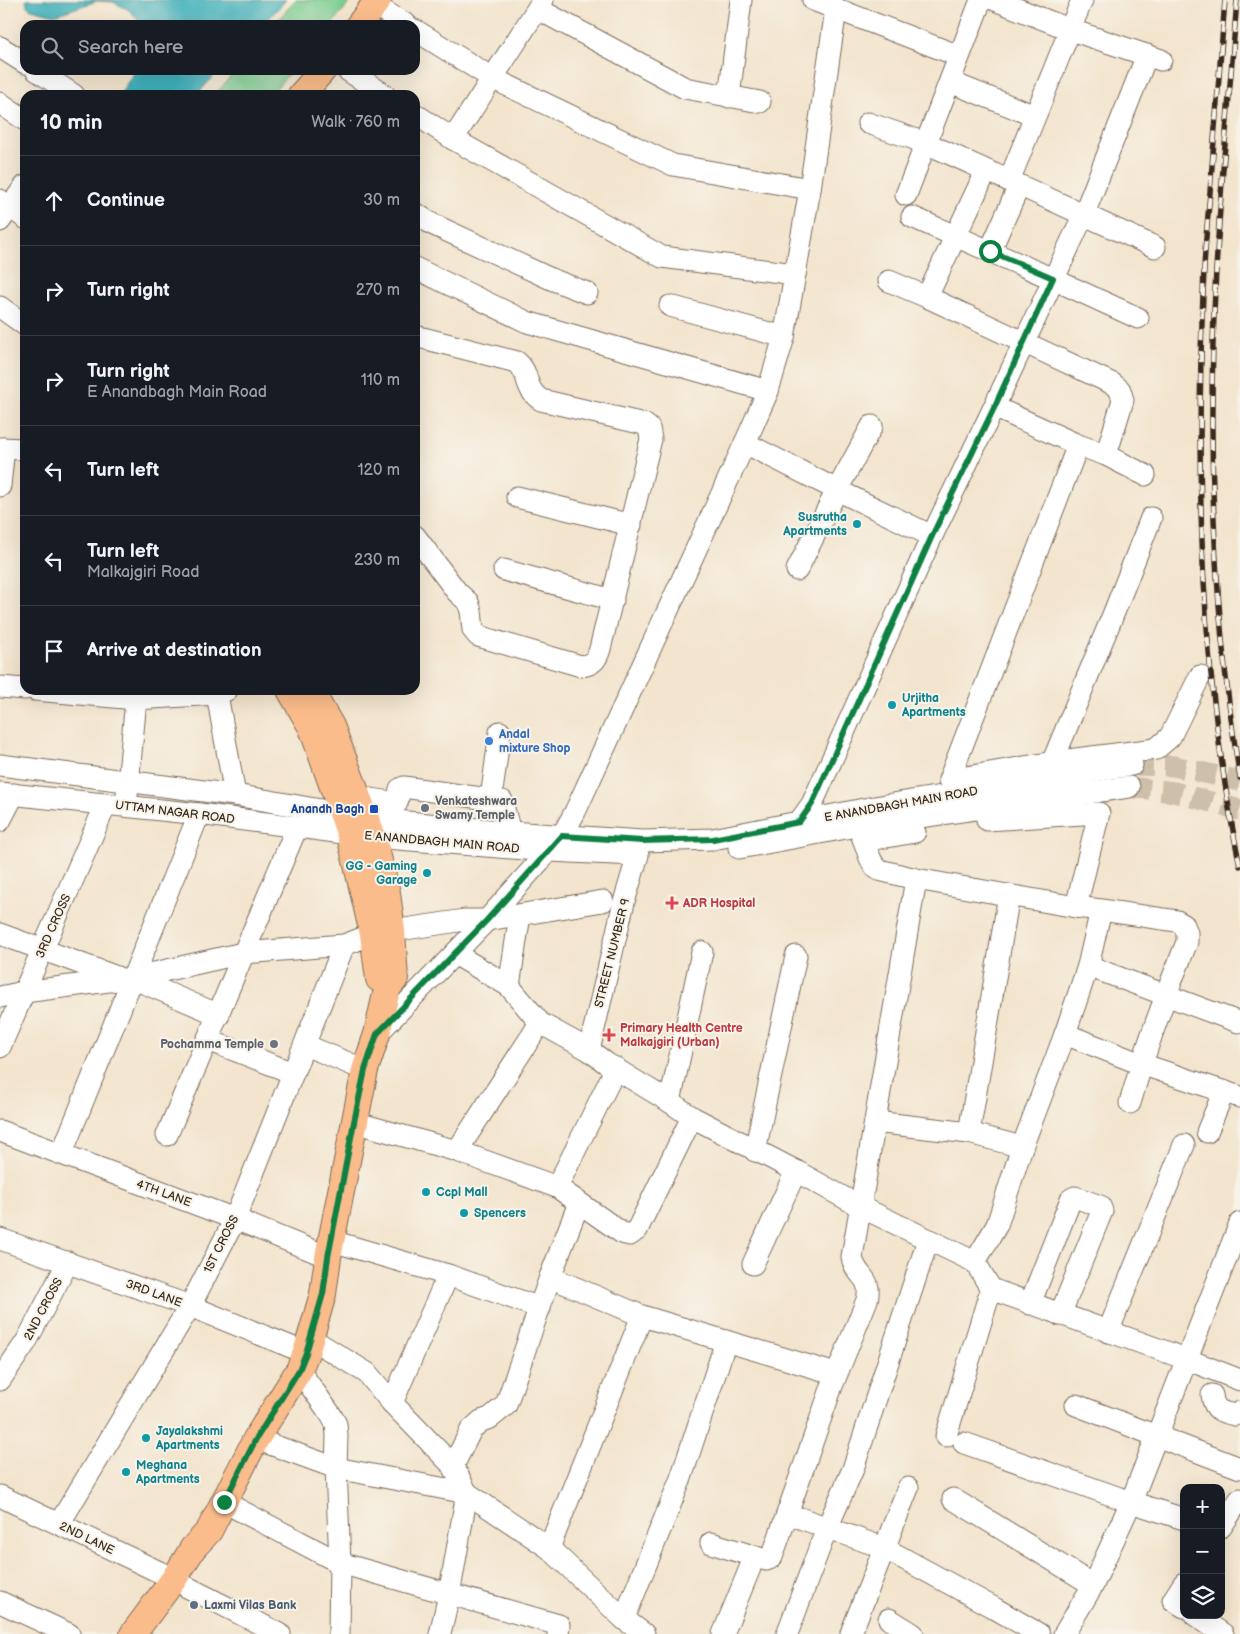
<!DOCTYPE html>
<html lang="en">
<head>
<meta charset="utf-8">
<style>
  :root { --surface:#171b24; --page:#20242c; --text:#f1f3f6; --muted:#9ea1a6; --line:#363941 }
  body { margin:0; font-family:"Balsamiq Sans",sans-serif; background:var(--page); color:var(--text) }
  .controls { position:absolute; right:15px; bottom:15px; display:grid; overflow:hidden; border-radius:10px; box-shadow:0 5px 20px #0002 }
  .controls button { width:45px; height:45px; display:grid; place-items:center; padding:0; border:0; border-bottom:1px solid var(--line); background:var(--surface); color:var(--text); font:25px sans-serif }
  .stop { position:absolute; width:15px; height:15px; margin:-11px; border:4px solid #0b8043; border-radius:50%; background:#fff }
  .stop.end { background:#0b8043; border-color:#fff; box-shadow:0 1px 5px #0008 }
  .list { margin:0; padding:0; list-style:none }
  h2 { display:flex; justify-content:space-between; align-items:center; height:65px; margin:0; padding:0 20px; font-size:21px }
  h2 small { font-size:16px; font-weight:400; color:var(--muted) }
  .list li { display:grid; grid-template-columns:32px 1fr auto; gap:15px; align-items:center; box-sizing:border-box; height:90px; padding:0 20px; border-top:1px solid var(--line) }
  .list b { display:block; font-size:19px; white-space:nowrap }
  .list p { margin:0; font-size:16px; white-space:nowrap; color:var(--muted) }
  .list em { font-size:16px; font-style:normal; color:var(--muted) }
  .icon { flex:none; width:28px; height:28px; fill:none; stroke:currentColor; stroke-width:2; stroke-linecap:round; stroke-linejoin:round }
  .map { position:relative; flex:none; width:1240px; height:1634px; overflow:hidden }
  .search { position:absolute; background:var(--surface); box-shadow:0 5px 20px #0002; left:20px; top:20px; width:400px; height:55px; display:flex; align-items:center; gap:12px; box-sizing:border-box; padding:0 18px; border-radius:15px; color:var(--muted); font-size:19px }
  .panel { position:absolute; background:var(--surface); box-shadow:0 5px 20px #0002; left:20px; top:90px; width:400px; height:605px; border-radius:15px }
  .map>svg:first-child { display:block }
  .green { fill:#7bce91; stroke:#5b7c58 }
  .water { fill:#41b0bb; stroke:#3e6d6c }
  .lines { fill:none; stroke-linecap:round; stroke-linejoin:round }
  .minor-tunnel { stroke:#cebfaa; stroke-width:21; stroke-dasharray:21 11; stroke-linecap:butt }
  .minor-casing { stroke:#7b6b5b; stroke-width:23 }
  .major-casing { stroke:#7b6b5b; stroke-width:28 }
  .minor { stroke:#fff; stroke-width:21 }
  .major { stroke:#fabc8b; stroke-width:26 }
  .rail-casing { stroke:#3b2a1e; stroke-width:5.5 }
  .rail { stroke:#f7f3e8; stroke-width:4; stroke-dasharray:11; stroke-linecap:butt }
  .route { stroke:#0b8043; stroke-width:6 }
  .culture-dot { fill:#0f9aa8; stroke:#f7f3e8; stroke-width:2 }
  .shop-dot { fill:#3f7fe0; stroke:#f7f3e8; stroke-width:2 }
  .worship-dot { fill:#6b7280; stroke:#f7f3e8; stroke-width:2 }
  .transit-dot { fill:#1a4fb4; stroke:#f7f3e8; stroke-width:2 }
  .health-dot { fill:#e0444e; stroke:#f7f3e8; stroke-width:2 }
  .service-dot { fill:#5c6f8a; stroke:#f7f3e8; stroke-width:2 }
  .labels { text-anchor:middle; stroke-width:4; stroke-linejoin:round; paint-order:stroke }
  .culture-label { font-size:12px; font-weight:bold; fill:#0d838f; stroke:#f7f3e8; text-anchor:start }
  .shop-label { font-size:12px; font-weight:bold; fill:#366cbe; stroke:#f7f3e8; text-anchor:start }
  .worship-label { font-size:12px; font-weight:bold; fill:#5b616d; stroke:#f7f3e8; text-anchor:start }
  .street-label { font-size:12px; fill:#3b2a1e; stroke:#f7f3e8 }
  .transit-label { font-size:12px; font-weight:bold; fill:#164399; stroke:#f7f3e8; text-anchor:end }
  .health-label { font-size:12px; font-weight:bold; fill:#be3a42; stroke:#f7f3e8; text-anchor:start }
  .service-label { font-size:12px; font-weight:bold; fill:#4e5e75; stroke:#f7f3e8; text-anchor:start }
</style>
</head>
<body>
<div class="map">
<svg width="1240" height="1634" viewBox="0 0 1240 1634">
  <rect width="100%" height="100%" fill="#f7f3e8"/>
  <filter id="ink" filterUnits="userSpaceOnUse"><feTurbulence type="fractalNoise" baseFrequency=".02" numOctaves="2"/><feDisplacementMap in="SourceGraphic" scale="10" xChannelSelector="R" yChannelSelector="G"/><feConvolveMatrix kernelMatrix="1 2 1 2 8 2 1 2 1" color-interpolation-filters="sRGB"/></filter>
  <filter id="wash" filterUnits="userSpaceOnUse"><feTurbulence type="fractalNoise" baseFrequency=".0096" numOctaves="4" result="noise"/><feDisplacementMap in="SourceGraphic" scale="20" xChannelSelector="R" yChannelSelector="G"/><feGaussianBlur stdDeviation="1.12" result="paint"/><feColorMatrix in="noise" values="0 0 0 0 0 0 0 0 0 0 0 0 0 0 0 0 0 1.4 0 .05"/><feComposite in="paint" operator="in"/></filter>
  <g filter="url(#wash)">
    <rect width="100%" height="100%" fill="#f3e4cd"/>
    <!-- green -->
    <g class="green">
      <path d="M295 0H352L331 25H274Z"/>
      <path d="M236 70H292L270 95H215Z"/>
    </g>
    <!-- water -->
    <g class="water">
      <path d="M26 0H286L263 25H142L129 10 113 2 97 1 55 15 31 9 27 6Z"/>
      <path d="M135 70H219L197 95H120Z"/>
    </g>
  </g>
  <g filter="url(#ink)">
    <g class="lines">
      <!-- minor-tunnel -->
      <g class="minor-tunnel">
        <path d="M1132 765 1174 766 1240 781"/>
        <path d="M1129 787 1174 792 1240 810"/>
      </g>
      <!-- minor casing -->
      <g class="minor-casing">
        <g id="minor">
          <path d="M813 0 959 56"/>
          <path d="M995 0 1071 30 1161 60"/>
          <path d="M374 5 407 25"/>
          <path d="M538 9 685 88 760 102"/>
          <path d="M415 30 492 78 673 165 810 189"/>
          <path d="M0 47 25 63"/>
          <path d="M36 70 74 95"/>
          <path d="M347 70 385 95"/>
          <path d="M950 82 1035 116"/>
          <path d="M729 97 741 0"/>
          <path d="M0 103 25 120"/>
          <path d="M415 114 453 139 662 257 795 274"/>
          <path d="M868 123 926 143 1155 247"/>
          <path d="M453 139 543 0"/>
          <path d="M1009 181 1082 0"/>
          <path d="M906 195 981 0"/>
          <path d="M0 200 25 218"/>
          <path d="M415 213 432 224 551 279 587 293"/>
          <path d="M912 217 1053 279 1138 318"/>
          <path d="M0 221 25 186"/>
          <path d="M990 251 1019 186"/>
          <path d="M415 268 527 322 768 391"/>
          <path d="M889 281 927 297 1113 384 1120 390 1123 400 1106 455"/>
          <path d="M927 297 986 171"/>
          <path d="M670 306 784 337"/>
          <path d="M0 307 25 325"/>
          <path d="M415 336 517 362C531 374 523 388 541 400L644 424 649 428 651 439 600 649C597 659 593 665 581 666L478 636 473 630 471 611 468 602 457 592 415 536"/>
          <path d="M994 407 1078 445 1106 455 1145 475"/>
          <path d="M745 443 837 490 932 536"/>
          <path d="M0 448 25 449"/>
          <path d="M0 486 4 448"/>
          <path d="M517 497 631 525"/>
          <path d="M504 570 613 600"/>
          <path d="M797 570 837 490 872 426"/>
          <path d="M0 687 25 689"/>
          <path d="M35 690 136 699 217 694 227 690"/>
          <path d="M217 694 235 795"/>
          <path d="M1052 763 1115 610 1151 518"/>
          <path d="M0 765 235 795 366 818 510 832 642 841 713 839 874 807 1132 765"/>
          <path d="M960 778 1060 761 1156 749 1170 737 1200 676"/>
          <path d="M949 780 1078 445"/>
          <path d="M0 793 199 814 373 837 549 851 636 855"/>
          <path d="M127 796 136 699"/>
          <path d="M358 797 397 803 400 789 404 787 502 801 510 832"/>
          <path d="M491 799 500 732"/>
          <path d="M987 820 1099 813 1076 907"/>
          <path d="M0 821 14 794"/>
          <path d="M799 822 812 804 932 536 994 407 1084 214 1147 55"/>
          <path d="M859 829 864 841 915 832"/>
          <path d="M864 841C868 851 870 864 879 870L916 879 1076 907 1101 910 1177 921 1184 925 1187 933V942C1165 995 1146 1048 1130 1103"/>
          <path d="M739 848 857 826 1129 787"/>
          <path d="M392 931 465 920H487L603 901"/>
          <path d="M0 934 117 977"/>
          <path d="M455 954 509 986 540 1023 589 1050 606 1063 670 1102 692 1117 796 1171 861 1207 975 1262 991 1289 1186 1359 1240 1380"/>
          <path d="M1088 966 1238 1022"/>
          <path d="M132 978 219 1015"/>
          <path d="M509 986 520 915"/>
          <path d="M0 997 24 992 132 978 243 953 344 945 373 934"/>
          <path d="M377 1034 487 920 562 836 575 812 745 443 768 391 784 337 810 189 836 9"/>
          <path d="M1065 1034 1141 1064 1240 1097"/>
          <path d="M208 1040 293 1073"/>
          <path d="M305 1045 365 1070"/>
          <path d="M0 1047 106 804"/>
          <path d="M589 1050 624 902 638 855"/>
          <path d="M670 1102 702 952"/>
          <path d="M354 1122 457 1151 557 1187 622 1233 630 1235 637 1230 692 1117"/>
          <path d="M875 1122 969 1133 1022 1147"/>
          <path d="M0 1131 235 1219 328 1257"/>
          <path d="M1207 1132 1224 1091"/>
          <path d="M969 1133 1009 895"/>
          <path d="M167 1135C211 1033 253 929 297 827"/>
          <path d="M457 1151 540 1023"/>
          <path d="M755 1151 796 956"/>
          <path d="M62 1153 199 814"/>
          <path d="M557 1187 616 1068"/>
          <path d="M0 1239 190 1306 306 1353"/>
          <path d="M332 1241 448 1275 540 1308"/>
          <path d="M975 1262 997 1225 1022 1147 1065 1034 1088 966 1101 910"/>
          <path d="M753 1264 796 1171"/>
          <path d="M550 1277 642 1316 836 1374"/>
          <path d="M1030 1304 1071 1199 1075 1197 1100 1206 1102 1211 1060 1315"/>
          <path d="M1108 1332 1184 1145"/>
          <path d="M310 1338 367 1373 392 1403 453 1466 467 1493 549 1548 624 1619 644 1634"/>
          <path d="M299 1370 331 1415 336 1424 337 1436 336 1468 340 1563 339 1634"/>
          <path d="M0 1380 26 1342 68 1262"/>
          <path d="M1212 1395C1214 1411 1221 1412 1235 1415L1240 1412"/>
          <path d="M392 1403 448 1275"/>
          <path d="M1076 1405 1240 1468"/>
          <path d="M946 1436 991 1289"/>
          <path d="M256 1439 336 1468 467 1493 449 1595 440 1634"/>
          <path d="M964 1443 1131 1502 1184 1519"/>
          <path d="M453 1466 471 1430 481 1421 490 1418 506 1405 550 1277 579 1203"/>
          <path d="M0 1496 174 1579"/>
          <path d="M953 1499 1093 1585"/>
          <path d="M224 1502 340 1563 559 1625 558 1634"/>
          <path d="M800 1518 884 1548 996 1609 1039 1634"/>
          <path d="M59 1524 190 1306 235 1219 344 945"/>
          <path d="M1221 1527 1240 1499"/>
          <path d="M711 1543 766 1560 769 1559 772 1557 832 1386 867 1300C873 1276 855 1277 852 1257L916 879"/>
          <path d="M549 1548 642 1316"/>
          <path d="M1184 1583 1173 1600 1184 1607"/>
          <path d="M187 1587 280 1634"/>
          <path d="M0 1602 69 1634"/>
          <path d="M1195 1615 1223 1634"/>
          <path d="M624 1619 681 1478 726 1341"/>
          <path d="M889 1619 913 1634"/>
          <path d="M851 1633 908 1488"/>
          <path d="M723 1634 750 1568"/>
          <path d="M787 1634 827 1528 853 1469 928 1240"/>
          <path d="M1064 1634 1093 1585 1131 1502 1240 1223"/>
        </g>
      </g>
      <!-- major casing -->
      <g class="major-casing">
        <g id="major">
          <path d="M359 25 378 0"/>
          <path d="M301 95 323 70"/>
          <path d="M290 690 312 728 350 835 373 934 379 979"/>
          <path d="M133 1634 174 1579 193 1548 209 1531 256 1439 299 1370 306 1353 323 1294 328 1257 365 1070 377 1034 387 989 395 979 392 931 387 893 373 837 331 726 310 690"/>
        </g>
      </g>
      <!-- minor -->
      <use href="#minor" class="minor"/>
      <!-- major -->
      <use href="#major" class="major"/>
      <!-- rail casing -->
      <g class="rail-casing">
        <g id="rail">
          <path d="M1225 0C1220 60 1216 119 1211 179 1209 209 1205 240 1204 270 1195 469 1199 670 1240 866"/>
          <path d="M1237 0C1230 90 1221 180 1216 270 1207 439 1212 610 1240 778"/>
        </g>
      </g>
      <!-- rail -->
      <use href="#rail" class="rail"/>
    </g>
  </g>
  <g class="lines" filter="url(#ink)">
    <!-- route -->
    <path class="route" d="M224 1502 256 1439 299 1370 306 1353 323 1294 328 1257 354 1122 365 1070 377 1034 487 920 562 836 642 841 713 839 799 822 812 804 932 536 994 408 1053 278 990 251"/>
  </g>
  <!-- markers -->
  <g class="culture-dot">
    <circle cx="857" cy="524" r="5"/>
    <circle cx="892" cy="705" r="5"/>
    <circle cx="427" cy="873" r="5"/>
    <circle cx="426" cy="1192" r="5"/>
    <circle cx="464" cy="1213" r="5"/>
    <circle cx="146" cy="1438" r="5"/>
    <circle cx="126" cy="1472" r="5"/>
  </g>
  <circle class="shop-dot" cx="489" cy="741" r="5"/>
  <g class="worship-dot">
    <circle cx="425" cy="808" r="5"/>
    <circle cx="274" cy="1044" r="5"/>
  </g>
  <rect class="transit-dot" x="369" y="804" width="10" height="10" rx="2.5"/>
  <g class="health-dot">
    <path d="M669.5 895.5h5v5h5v5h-5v5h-5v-5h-5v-5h5z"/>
    <path d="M606.5 1027.5h5v5h5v5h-5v5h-5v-5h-5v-5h5z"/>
  </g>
  <circle class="service-dot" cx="194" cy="1605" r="5"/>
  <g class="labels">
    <!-- culture labels -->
    <g class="culture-label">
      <text x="847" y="521" text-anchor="end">Susrutha<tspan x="847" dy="14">Apartments</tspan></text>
      <text x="902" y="702">Urjitha<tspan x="902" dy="14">Apartments</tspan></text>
      <text x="417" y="870" text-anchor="end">GG - Gaming<tspan x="417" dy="14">Garage</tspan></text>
      <text x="436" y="1196">Ccpl Mall</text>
      <text x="474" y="1217">Spencers</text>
      <text x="156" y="1435">Jayalakshmi<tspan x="156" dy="14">Apartments</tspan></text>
      <text x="136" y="1469">Meghana<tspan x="136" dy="14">Apartments</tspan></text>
    </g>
    <!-- shop labels -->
    <g class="shop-label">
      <text x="499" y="738">Andal<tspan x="499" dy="14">mixture Shop</tspan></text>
    </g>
    <!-- worship labels -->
    <g class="worship-label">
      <text x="435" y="805">Venkateshwara<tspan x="435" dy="14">Swamy Temple</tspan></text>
      <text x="264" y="1048" text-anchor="end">Pochamma Temple</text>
    </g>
    <!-- street labels -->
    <g class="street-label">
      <text transform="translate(901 804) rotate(-10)" y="4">E ANANDBAGH MAIN ROAD</text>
      <text transform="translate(175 812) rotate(7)" y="4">UTTAM NAGAR ROAD</text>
      <text transform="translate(442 842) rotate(5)" y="4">E ANANDBAGH MAIN ROAD</text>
      <text transform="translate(53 926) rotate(-66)" y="4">3RD CROSS</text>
      <text transform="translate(612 953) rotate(-76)" y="4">STREET NUMBER 9</text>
      <text transform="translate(164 1193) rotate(20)" y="4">4TH LANE</text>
      <text transform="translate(221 1244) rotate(-63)" y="4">1ST CROSS</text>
      <text transform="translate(154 1293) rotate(20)" y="4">3RD LANE</text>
      <text transform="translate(43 1309) rotate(-62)" y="4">2ND CROSS</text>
      <text transform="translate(87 1538) rotate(26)" y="4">2ND LANE</text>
    </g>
    <!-- transit labels -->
    <g class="transit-label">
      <text x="364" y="813">Anandh Bagh</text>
    </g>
    <!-- health labels -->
    <g class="health-label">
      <text x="683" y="907">ADR Hospital</text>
      <text x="620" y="1032">Primary Health Centre<tspan x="620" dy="14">Malkajgiri (Urban)</tspan></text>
    </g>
    <!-- service labels -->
    <g class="service-label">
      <text x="204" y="1609">Laxmi Vilas Bank</text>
    </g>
  </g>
</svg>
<div class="controls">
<button>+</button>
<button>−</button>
<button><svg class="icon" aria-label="layers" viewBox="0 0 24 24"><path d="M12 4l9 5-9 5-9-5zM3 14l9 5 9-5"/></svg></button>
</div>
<div class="stop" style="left:990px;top:251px"></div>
<div class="stop end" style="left:224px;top:1502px"></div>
<div class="search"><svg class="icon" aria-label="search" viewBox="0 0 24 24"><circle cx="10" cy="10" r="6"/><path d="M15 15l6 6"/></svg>Search here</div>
<section class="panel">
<h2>10 min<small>Walk · 760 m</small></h2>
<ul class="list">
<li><svg class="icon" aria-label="ahead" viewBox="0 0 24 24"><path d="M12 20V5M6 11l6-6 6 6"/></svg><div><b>Continue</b></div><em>30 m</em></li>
<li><svg class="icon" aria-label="right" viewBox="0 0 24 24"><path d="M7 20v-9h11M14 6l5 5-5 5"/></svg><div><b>Turn right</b></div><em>270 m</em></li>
<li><svg class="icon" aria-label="right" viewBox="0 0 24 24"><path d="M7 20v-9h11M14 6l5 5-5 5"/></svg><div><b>Turn right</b><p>E Anandbagh Main Road</p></div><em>110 m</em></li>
<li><svg class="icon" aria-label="left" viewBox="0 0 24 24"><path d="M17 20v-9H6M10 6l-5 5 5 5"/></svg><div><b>Turn left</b></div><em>120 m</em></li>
<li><svg class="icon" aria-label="left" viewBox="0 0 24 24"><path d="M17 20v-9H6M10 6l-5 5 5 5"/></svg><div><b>Turn left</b><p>Malkajgiri Road</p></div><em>230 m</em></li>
<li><svg class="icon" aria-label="arrive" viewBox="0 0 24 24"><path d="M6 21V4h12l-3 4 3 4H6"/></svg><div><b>Arrive at destination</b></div></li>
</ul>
</section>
</div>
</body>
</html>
